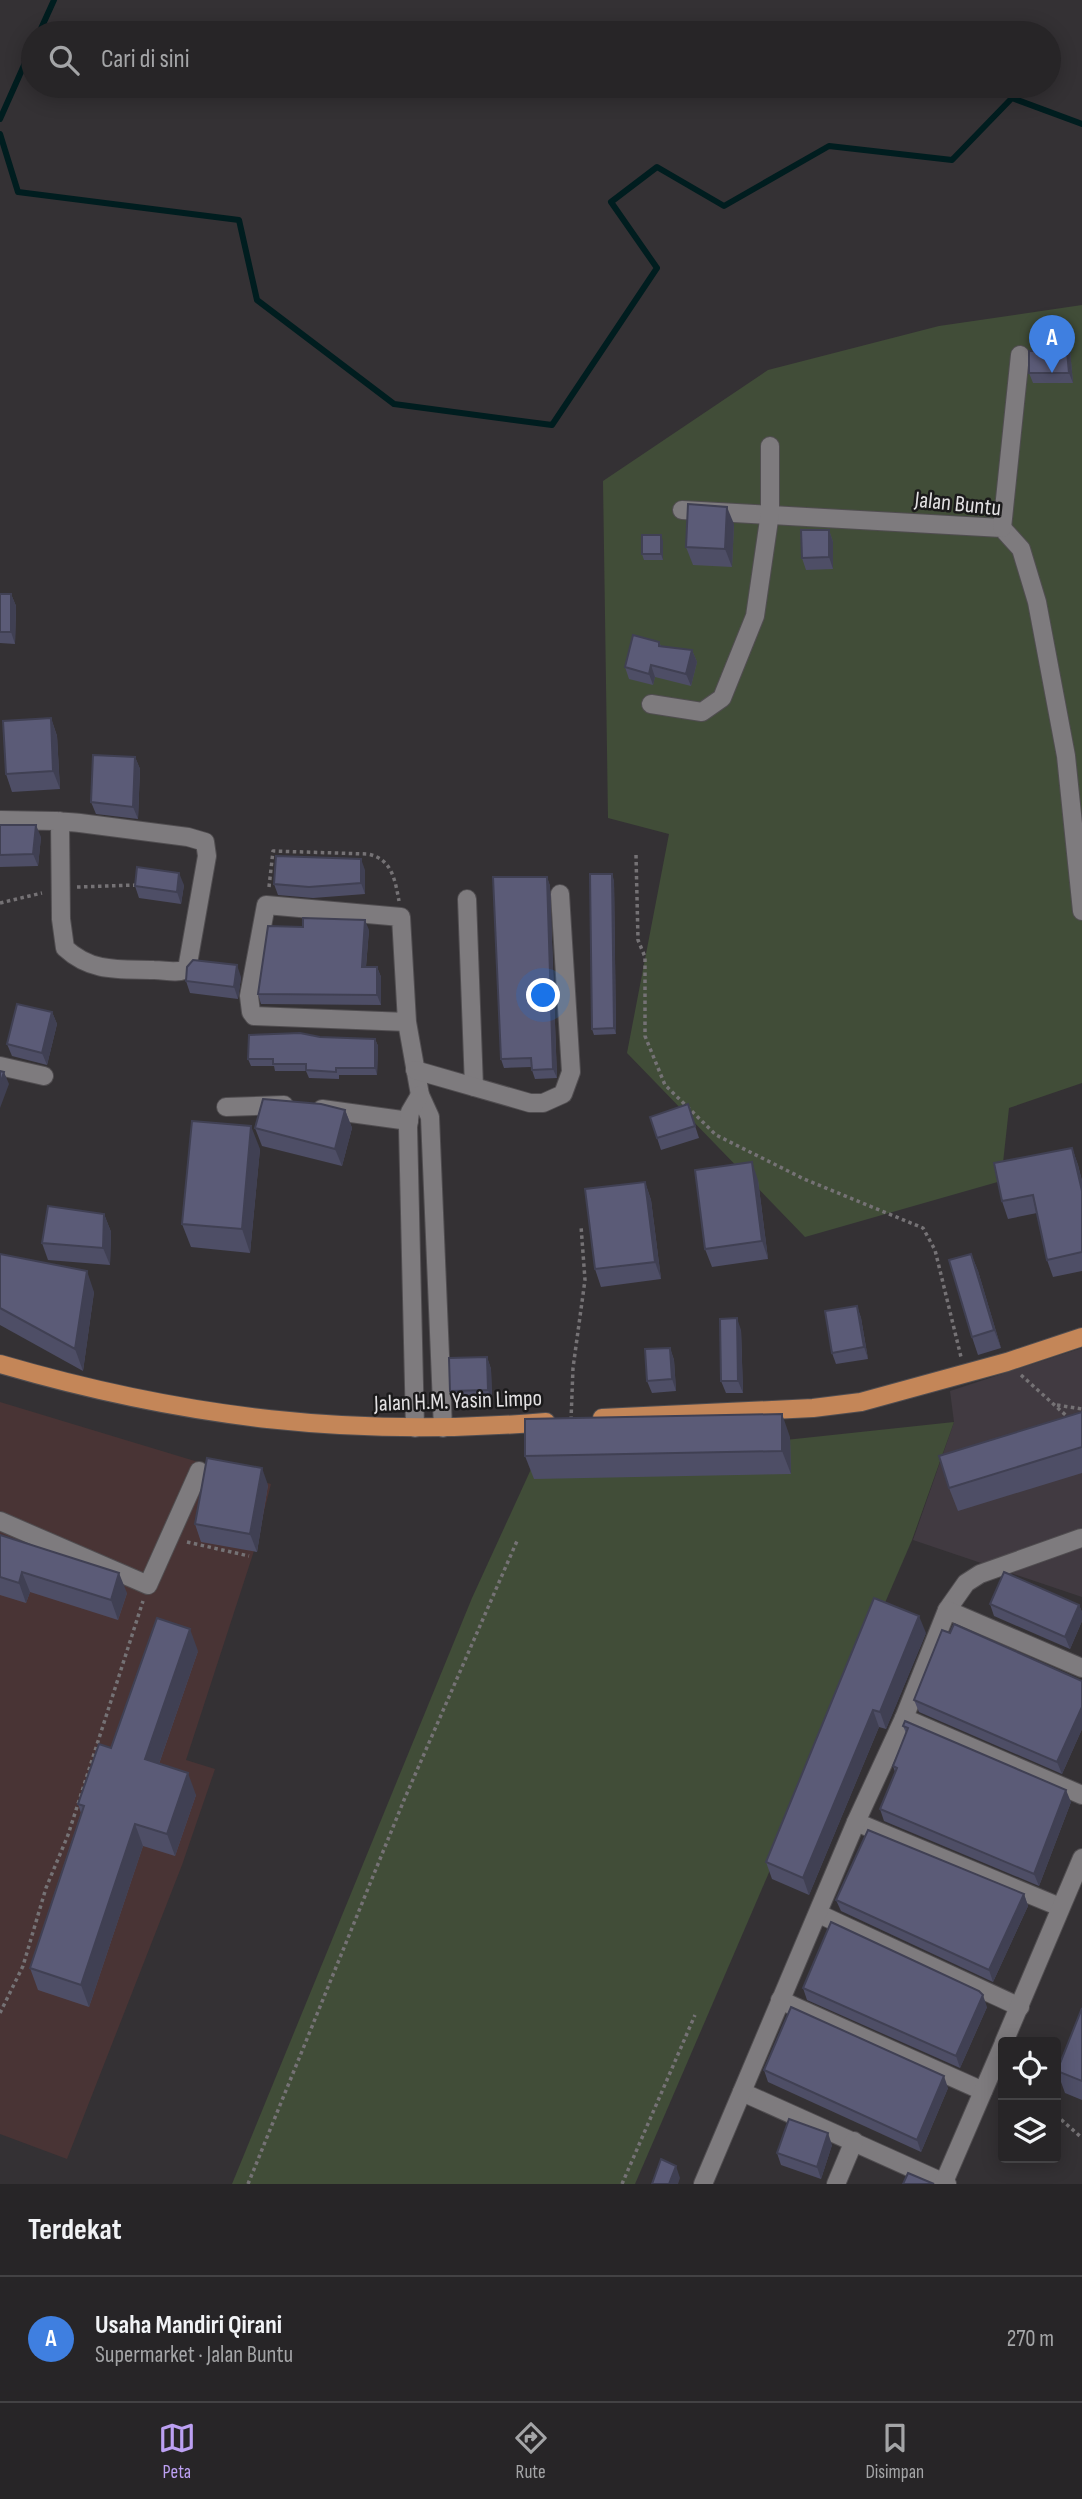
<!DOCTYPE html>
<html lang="id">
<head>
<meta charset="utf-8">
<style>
  :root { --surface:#272527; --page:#333133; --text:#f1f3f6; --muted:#a4a5a7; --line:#434244; --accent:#bca0f2 }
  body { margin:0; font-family:"Sofia Sans Condensed",sans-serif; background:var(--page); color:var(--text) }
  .controls { position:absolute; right:21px; bottom:21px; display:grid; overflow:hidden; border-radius:7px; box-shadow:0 4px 18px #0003 }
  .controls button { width:63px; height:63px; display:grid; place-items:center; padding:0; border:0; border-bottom:2px solid var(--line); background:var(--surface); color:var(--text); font:35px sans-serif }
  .you { position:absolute; left:544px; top:996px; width:24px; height:24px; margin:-18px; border:5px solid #fff; border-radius:50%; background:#1a73e8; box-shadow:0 0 0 10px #1a73e833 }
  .badge { display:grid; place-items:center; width:46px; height:46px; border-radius:50%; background:var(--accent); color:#fff; font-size:23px; font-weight:700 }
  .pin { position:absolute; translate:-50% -58px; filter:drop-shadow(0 2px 4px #0008) }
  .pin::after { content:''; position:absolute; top:37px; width:24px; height:21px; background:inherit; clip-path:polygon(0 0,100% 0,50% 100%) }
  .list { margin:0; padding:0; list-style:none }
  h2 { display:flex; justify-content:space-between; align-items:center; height:91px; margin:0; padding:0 28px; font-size:30px }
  h2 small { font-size:23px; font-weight:400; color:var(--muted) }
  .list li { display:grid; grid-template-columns:46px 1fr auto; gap:21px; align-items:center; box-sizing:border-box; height:126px; padding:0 28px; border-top:2px solid var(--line) }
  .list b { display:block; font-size:26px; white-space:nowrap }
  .list p { margin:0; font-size:23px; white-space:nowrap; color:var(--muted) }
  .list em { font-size:23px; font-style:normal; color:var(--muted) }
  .icon { flex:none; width:38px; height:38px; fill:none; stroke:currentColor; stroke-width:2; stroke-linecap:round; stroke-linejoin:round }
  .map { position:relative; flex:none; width:1082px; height:2184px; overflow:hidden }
  .search { position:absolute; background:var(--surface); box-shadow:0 4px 18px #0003; left:21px; right:21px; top:21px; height:77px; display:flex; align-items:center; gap:18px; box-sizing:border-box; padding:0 24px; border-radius:38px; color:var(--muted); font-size:26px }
  .sheet { height:217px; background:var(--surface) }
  nav { display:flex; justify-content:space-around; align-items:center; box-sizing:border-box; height:98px; border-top:2px solid var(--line); background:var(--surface); font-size:19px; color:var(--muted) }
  nav a { display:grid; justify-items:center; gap:4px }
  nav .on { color:var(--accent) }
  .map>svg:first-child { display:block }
  .built { fill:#413a41 }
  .education { fill:#493435 }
  .green { fill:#414d38 }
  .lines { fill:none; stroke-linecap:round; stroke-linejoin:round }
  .stream { stroke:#001d1f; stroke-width:6 }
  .minor-casing { stroke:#504d50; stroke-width:20 }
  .major-casing { stroke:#504d50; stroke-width:20 }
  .path { stroke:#757275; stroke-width:3.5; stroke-dasharray:3.5 3.5; stroke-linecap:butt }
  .minor { stroke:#7e7b7e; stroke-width:18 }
  .major { stroke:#c48658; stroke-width:18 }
  .wall { fill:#4e4e66 }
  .shaded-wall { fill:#404053 }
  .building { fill:#5b5b77; stroke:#404053; stroke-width:2 }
  .labels { text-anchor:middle; stroke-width:5; stroke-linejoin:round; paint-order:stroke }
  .street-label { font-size:23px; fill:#e3e1e3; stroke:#1b1a1b }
</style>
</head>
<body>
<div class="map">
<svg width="1082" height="2184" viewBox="0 0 1082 2184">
  <rect width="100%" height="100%" fill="#343134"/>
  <!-- built -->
  <path class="built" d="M1082 1348V1597L913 1540 954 1422 950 1391Z"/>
  <!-- education -->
  <path class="education" d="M0 1402 271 1484 253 1554 186 1760 215 1769 182 1865 67 2159 0 2134Z"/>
  <!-- green -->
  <g class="green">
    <path d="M1082 305V1083L1009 1108 1001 1181 805 1237 627 1053 669 834 608 818 603 481 768 370 939 326Z"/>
    <path d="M954 1422 912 1540 635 2184H232L472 1598 532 1467Z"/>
  </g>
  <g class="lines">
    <!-- stream -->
    <g class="stream">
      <path d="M39 33 54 0"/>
      <path d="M0 119 33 45"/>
      <path d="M0 134 18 192 239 220 257 300 394 404 552 425 657 268 611 202 657 167 724 206 829 146 952 160 1012 98 1082 124"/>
    </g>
    <!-- minor casing -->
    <g class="minor-casing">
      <g id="minor">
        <path d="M682 510 1002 528 1021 549 1037 602 1066 756 1082 911"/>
        <path d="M1002 528 1020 355"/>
        <path d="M651 704 702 712 722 698 755 616 770 513V446"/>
        <path d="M0 820 56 821C64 822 72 822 80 823L188 837 205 842 207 856 187 969C175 974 166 970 154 970 120 969 92 973 65 948L61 919 60 821"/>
        <path d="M467 899 474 1087"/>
        <path d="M407 1022 254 1016 251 1012 249 996 266 905 401 917 407 1022 420 1095 430 1117 443 1428"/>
        <path d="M0 1066 44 1076"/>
        <path d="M415 1070 530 1103H543L563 1094 571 1072 560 894"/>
        <path d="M226 1107 284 1105"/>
        <path d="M322 1109 409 1121"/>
        <path d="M415 1428 408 1127 410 1112 420 1095"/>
        <path d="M0 1521 148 1585 199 1471"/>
        <path d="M947 1610 966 1583 980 1574 1081 1538"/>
        <path d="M904 1718 1082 1795"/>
        <path d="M856 1822 1060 1907"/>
        <path d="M819 1914 1020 2007"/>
        <path d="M780 2000 983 2091"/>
        <path d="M1004 2042 1082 1858"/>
        <path d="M742 2092 947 2184"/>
        <path d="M944 2182 1003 2045"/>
        <path d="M703 2184 856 1822 904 1718 947 1610 1082 1668"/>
        <path d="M836 2184 854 2141"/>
      </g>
    </g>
    <!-- major casing -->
    <g class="major-casing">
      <g id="major">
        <path d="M0 1364C185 1418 354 1438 546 1422"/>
        <path d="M602 1418 813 1408 861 1402 1007 1362 1082 1337"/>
      </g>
    </g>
    <!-- path -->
    <g class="path">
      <path d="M636 855 638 940 645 957V1036L665 1085 716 1135 804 1179 923 1228 935 1250 961 1357"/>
      <path d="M77 887 137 885"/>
      <path d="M269 887 273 851 367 854C392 858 395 880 399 901"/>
      <path d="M0 903 42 893"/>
      <path d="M1021 1375 1070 1419"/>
      <path d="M1057 1405 1082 1409"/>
      <path d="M571 1420 573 1368 585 1280 581 1226"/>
      <path d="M187 1542 249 1556"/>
      <path d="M0 2013 23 1966 46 1888 68 1835 143 1601"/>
      <path d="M1056 2115 1082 2138"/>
      <path d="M248 2184 404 1800 517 1541"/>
      <path d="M622 2184 695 2015"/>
    </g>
    <!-- minor -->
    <use href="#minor" class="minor"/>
    <!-- major -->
    <use href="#major" class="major"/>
  </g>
  <!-- wall -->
  <g class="wall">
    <path d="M1065 329 1069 339 1073 383H1033L1029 373 1045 351Z"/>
    <path d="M734 524 732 567 693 565 686 547Z"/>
    <path d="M829 530 833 542V569L806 570 802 558Z"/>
    <path d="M663 541V560H644L642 554Z"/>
    <path d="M0 594H11L16 606 15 644 0 643Z"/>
    <path d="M659 642 661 646 692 650 697 662 691 686 655 677 653 685 629 679 625 667Z"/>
    <path d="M51 718 57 736 60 789 12 792 6 774Z"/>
    <path d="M135 757 140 769 138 819 96 814 91 802Z"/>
    <path d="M0 825 41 837 38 866 0 867Z"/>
    <path d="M365 870V894L313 898 278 895 274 884Z"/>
    <path d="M547 877 550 886 557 1078 535 1079 531 1067 504 1068 501 1059Z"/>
    <path d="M614 880 616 1034 594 1035 592 1029Z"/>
    <path d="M184 885 181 904 139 898 135 886Z"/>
    <path d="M369 930 366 967H377L381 977V1005L261 1004 258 994Z"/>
    <path d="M241 977 238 999 190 993 186 981Z"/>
    <path d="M52 1012 57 1024 47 1065 12 1056 7 1044Z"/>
    <path d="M320 1037 375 1039 378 1046 377 1075H339V1079L309 1078 306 1071H275L274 1066H251L248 1059Z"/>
    <path d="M688 1104 699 1138 661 1150 650 1117Z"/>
    <path d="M345 1110 352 1128 342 1166 262 1146 255 1128Z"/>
    <path d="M1072 1148 1078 1165 1082 1181V1271L1053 1277 1047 1260 1037 1213 1008 1219 1002 1201Z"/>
    <path d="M260 1149 250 1253 191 1247 182 1224Z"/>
    <path d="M758 1180 768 1259 712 1267 705 1249Z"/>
    <path d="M645 1182 651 1200 661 1279 601 1287 595 1269Z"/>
    <path d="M104 1214 111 1232 110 1265 48 1260 42 1243Z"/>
    <path d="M0 1254 94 1292 83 1371 0 1325Z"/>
    <path d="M971 1254 978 1271 1001 1348 978 1355 972 1337Z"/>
    <path d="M857 1306 861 1318 868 1359 836 1364 832 1353Z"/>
    <path d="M741 1330 743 1393H726L721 1381Z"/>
    <path d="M670 1348 674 1360 676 1391 652 1393 647 1381Z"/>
    <path d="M487 1357 491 1369 492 1402 454 1403 450 1391Z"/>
    <path d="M1082 1412V1473L958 1511 949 1488Z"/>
    <path d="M790 1437 791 1474 534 1479 525 1456Z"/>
    <path d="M268 1485 257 1552 201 1542 195 1524Z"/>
    <path d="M0 1535 127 1593 118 1620 30 1592 26 1603 0 1595Z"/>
    <path d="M990 1604 1079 1605 1082 1612V1621L1070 1649 994 1616Z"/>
    <path d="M926 1633 886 1729 879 1727 809 1895 772 1879 766 1862Z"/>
    <path d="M198 1651 159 1764 196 1795 175 1856 143 1846 89 2007 38 1990 30 1968 81 1813 78 1804 111 1748Z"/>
    <path d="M1082 1681V1729L1062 1774 919 1712 914 1700Z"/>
    <path d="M903 1726 1071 1802 1039 1886 884 1821 880 1809 895 1772 893 1766 906 1733Z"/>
    <path d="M1024 1894 1028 1906 993 1982 841 1911 836 1900Z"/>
    <path d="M803 1988 987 2007 960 2068 807 2000Z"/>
    <path d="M1082 2008V2100L1065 2093 1057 2071Z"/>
    <path d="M764 2070 948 2088 921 2152 768 2082Z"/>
    <path d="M832 2145 821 2179 781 2165 777 2153Z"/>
  </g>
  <!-- shaded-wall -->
  <g class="shaded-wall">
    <path d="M1065 329 1069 339 1073 383 1069 373Z"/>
    <path d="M727 507 734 524 732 567 725 549Z"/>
    <path d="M829 530 833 542V569L829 557Z"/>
    <path d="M661 535 663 541V560L661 554Z"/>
    <path d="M11 594 16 606 15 644 11 632Z"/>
    <path d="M692 650 697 662 691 686 686 674Z"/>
    <path d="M651 665 655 677 653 685 649 674Z"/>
    <path d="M51 718 57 736 60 789 53 771Z"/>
    <path d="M135 757 140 769 138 819 133 807Z"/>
    <path d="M36 825 41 837 38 866 33 854Z"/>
    <path d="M361 859 365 870V894L361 883Z"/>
    <path d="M179 873 184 885 181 904 177 892Z"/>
    <path d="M612 874 614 880 616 1034 614 1028Z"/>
    <path d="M547 877 550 886 557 1078 553 1069Z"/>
    <path d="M365 920 369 930 365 977 362 967Z"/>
    <path d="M237 965 241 977 238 999 234 987Z"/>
    <path d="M377 967 381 977V1005L377 995Z"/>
    <path d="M52 1012 57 1024 47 1065 42 1053Z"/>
    <path d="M375 1039 378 1046 377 1075 375 1068Z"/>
    <path d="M4 1072 9 1084 0 1108V1084Z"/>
    <path d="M345 1110 352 1128 342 1166 335 1149Z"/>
    <path d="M251 1126 260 1149 250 1253 242 1229Z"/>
    <path d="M1072 1148 1078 1165 1082 1181V1191Z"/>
    <path d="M752 1162 758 1180 768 1259 762 1241Z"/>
    <path d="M645 1182 651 1200 661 1279 655 1262Z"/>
    <path d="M104 1214 111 1232 110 1265 103 1248Z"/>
    <path d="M971 1254 978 1271 1001 1348 994 1330Z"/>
    <path d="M87 1271 94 1292 83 1371 75 1349Z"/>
    <path d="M857 1306 861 1318 868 1359 864 1347Z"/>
    <path d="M737 1318 741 1330 743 1393 738 1381Z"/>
    <path d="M670 1348 674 1360 676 1391 672 1379Z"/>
    <path d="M487 1357 491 1369 492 1402 488 1390Z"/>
    <path d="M782 1414 790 1437 791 1474 782 1451Z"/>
    <path d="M262 1468 268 1485 257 1552 250 1534Z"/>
    <path d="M22 1572 30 1592 26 1603 19 1583Z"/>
    <path d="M119 1573 127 1593 118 1620 111 1600Z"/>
    <path d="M1079 1605 1082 1612V1621L1070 1649 1065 1637Z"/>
    <path d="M919 1616 926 1633 886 1729 880 1712Z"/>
    <path d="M190 1629 198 1651 153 1781 145 1759Z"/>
    <path d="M1082 1707V1729L1062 1774 1057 1762Z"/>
    <path d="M873 1710 879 1727 809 1895 803 1878Z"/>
    <path d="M188 1773 196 1795 175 1856 167 1834Z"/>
    <path d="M1066 1790 1071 1802 1039 1886 1034 1874Z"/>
    <path d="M135 1824 143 1846 89 2007 81 1985Z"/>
    <path d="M1024 1894 1028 1906 993 1982 989 1970Z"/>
    <path d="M983 1995 987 2007 960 2068 956 2056Z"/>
    <path d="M944 2076 948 2088 921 2152 917 2140Z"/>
    <path d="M828 2133 832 2145 821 2179 817 2167Z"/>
    <path d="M676 2166 680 2178 678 2184H669Z"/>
  </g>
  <!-- building -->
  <g class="building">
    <path d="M1044 329H1065L1069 373H1029V351H1045Z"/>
    <path d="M688 504 727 507 725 549 686 547Z"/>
    <path d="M801 530H829V557L802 558Z"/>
    <rect x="642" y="535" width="19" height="19"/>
    <rect x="0" y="594" width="11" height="38"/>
    <path d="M633 635 659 642V646L692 650 686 674 651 665 649 674 625 667Z"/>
    <path d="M51 718 53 771 6 774 3 721Z"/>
    <path d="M93 755 135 757 133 807 91 802Z"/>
    <path d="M0 825H36L33 854 0 855Z"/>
    <path d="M276 856 361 859V883L309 887 274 884Z"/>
    <path d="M137 867 179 873 177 892 135 886Z"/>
    <path d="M590 874H612L614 1028 592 1029Z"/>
    <path d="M493 877H547L553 1069 532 1070 531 1058 501 1059Z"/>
    <path d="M303 918 365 920 362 967H377V995L258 994 268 926 303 927Z"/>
    <path d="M193 960 237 965 234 987 186 981 187 967Z"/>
    <path d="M17 1004 52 1012 42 1053 7 1044Z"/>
    <path d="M300 1033 320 1037 375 1039V1068H336V1072L306 1070V1064H273V1059H248L249 1035Z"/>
    <path d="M0 1071 4 1072 0 1084Z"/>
    <path d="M263 1099 321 1104 345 1110 335 1149 255 1128Z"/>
    <path d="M688 1104 695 1126 657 1138 650 1117Z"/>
    <path d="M192 1121 251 1126 242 1229 182 1224Z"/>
    <path d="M1072 1148 1082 1191V1252L1047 1260 1033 1195 1002 1201 994 1163Z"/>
    <path d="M752 1162 762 1241 705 1249 695 1170Z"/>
    <path d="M645 1182 655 1262 595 1269 585 1189Z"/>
    <path d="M48 1206 104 1214 103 1248 42 1243Z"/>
    <path d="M0 1254 87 1271 75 1349 0 1308Z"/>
    <path d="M971 1254 994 1330 972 1337 949 1260Z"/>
    <path d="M857 1306 864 1347 832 1353 825 1311Z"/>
    <path d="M737 1318 738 1381H721L720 1319Z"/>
    <path d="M670 1348 672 1379 647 1381 645 1349Z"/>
    <path d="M487 1357 488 1390 450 1391 449 1358Z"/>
    <path d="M1082 1412V1447L949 1488 939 1456Z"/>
    <path d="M782 1414V1451L525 1456V1419Z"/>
    <path d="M207 1458 262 1468 250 1534 195 1524Z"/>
    <path d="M0 1535 119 1573 111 1600 22 1572 19 1583 0 1577Z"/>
    <path d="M1004 1572 1079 1605 1065 1637 990 1604Z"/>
    <path d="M874 1598 919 1616 880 1712 873 1710 803 1878 766 1862Z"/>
    <path d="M157 1618 190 1629 145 1759 188 1773 167 1834 135 1824 81 1985 30 1968 84 1806 78 1804 99 1744 111 1748Z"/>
    <path d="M954 1624 1082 1681V1707L1057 1762 914 1700 942 1630 950 1633Z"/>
    <path d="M905 1721 1066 1790 1034 1874 880 1809 897 1768 893 1766 908 1728 903 1726Z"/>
    <path d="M868 1830 1024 1894 989 1970 836 1900Z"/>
    <path d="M831 1922 979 1991 983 1995 956 2056 803 1988Z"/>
    <path d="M791 2007 944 2076 917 2140 764 2070Z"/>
    <path d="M1082 2008V2081L1057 2071Z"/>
    <path d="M789 2119 828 2133 817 2167 777 2153Z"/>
    <path d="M661 2159 676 2166 669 2184H652Z"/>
    <path d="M908 2173 934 2184H903Z"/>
  </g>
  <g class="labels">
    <!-- street labels -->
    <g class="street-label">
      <text transform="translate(958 503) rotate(6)" y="8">Jalan Buntu</text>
      <text transform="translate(458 1400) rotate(-2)" y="8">Jalan H.M. Yasin Limpo</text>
    </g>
  </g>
</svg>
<div class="controls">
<button><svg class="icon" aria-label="locate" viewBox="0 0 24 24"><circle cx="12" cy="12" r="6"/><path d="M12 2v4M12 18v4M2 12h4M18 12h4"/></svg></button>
<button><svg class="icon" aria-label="layers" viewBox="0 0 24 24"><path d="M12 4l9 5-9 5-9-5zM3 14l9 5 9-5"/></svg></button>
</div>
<div class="you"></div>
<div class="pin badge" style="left:1052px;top:373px;background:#3f7fe0">A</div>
<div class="search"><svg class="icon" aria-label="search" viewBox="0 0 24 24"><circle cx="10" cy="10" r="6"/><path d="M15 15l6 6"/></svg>Cari di sini</div>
</div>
<section class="sheet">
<h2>Terdekat<small></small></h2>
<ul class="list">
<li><span class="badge" style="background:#3f7fe0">A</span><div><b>Usaha Mandiri Qirani</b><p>Supermarket · Jalan Buntu</p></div><em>270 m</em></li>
</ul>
</section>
<nav>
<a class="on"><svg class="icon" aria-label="map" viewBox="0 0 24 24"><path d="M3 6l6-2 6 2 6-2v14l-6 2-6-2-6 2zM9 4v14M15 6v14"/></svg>Peta</a>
<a><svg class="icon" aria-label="directions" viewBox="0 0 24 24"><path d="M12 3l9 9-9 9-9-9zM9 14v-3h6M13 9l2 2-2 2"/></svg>Rute</a>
<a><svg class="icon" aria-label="saved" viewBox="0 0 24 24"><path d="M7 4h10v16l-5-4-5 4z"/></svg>Disimpan</a>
</nav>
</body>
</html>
